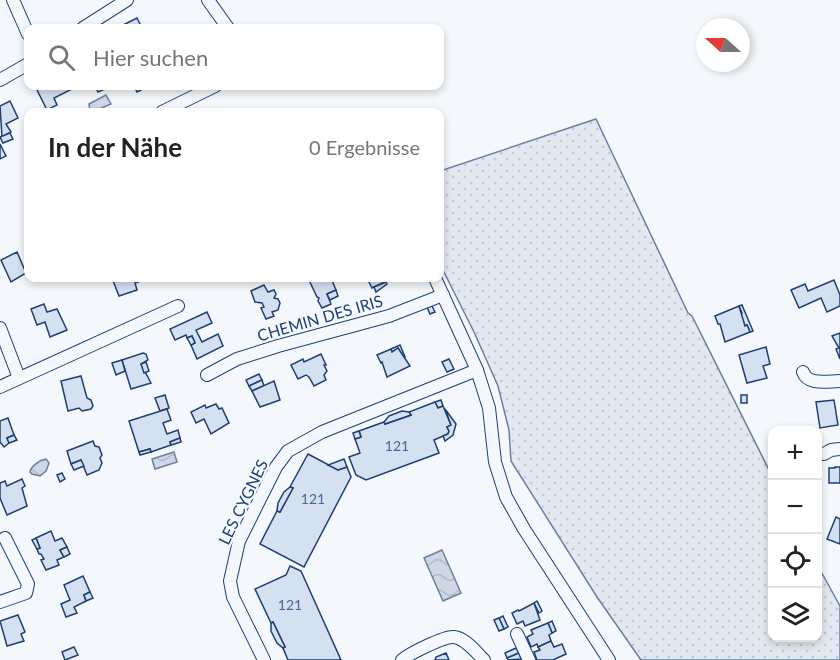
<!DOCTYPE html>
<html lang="de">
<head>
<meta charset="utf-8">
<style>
  :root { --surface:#fff; --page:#f6f6f6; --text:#222; --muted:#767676; --line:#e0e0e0 }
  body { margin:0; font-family:Lato,sans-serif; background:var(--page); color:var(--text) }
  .controls { position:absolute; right:18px; bottom:18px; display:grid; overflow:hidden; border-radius:12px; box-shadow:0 3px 9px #0003 }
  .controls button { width:54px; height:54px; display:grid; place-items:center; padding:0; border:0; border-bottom:2px solid var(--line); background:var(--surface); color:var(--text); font:30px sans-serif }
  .compass { position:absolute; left:696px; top:18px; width:54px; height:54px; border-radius:50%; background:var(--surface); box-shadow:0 3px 9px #0003; rotate:291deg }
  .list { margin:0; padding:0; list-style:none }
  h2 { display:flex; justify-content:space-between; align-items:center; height:78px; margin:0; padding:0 24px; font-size:26px }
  h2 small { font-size:20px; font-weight:400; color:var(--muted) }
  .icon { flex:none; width:33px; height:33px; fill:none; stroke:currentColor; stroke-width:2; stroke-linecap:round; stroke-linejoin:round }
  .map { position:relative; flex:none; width:840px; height:660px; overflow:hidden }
  .search { position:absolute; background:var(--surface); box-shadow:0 3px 9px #0003; left:24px; top:24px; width:420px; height:66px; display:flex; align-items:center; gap:15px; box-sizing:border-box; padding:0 21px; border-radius:12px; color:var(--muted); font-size:22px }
  .panel { position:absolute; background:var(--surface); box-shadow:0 3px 9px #0003; left:24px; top:108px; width:420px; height:174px; border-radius:12px }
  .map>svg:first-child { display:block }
  .grass { fill:url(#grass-dots); stroke:#687fa3; stroke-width:1.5 }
  .water { fill:url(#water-waves); stroke:#687fa3; stroke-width:1.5 }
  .building { fill:#d5e0f0; stroke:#1d3f73; stroke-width:1.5 }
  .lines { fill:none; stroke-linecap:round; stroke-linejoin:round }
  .street-casing { stroke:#1d3f73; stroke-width:14 }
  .street { stroke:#f4f7fb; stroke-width:12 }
  .labels { text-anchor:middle; stroke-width:4.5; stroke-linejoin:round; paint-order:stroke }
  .number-label { font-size:14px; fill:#4b6792 }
  .street-label { font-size:16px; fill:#1d3f73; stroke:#f4f7fb }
</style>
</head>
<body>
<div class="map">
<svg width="840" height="660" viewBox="0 0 840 660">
  <defs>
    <pattern id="grass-dots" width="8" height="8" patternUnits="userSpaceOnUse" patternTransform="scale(1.5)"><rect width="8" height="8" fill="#e3e9f0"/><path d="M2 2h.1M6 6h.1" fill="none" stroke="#c2c9d1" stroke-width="1.8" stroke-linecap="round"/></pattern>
    <pattern id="water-waves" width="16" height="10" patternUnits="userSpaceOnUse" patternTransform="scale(1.5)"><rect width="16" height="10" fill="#cfd7e4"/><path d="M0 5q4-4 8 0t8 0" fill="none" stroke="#b1bac7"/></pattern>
  </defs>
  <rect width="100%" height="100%" fill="#f4f7fb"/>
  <!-- grass -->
  <path class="grass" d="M596 119 688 313 692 316 772 476V638H818V566L840 606V660H641L597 597 511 461 509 430 498 386 474 332 441 266 440 171Z"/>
  <!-- water -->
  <g class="water">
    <path d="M106 95 111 104 93 112 90 111 89 104Z"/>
    <path d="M174 452 177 462 155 469 152 459Z"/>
    <path d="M46 459 49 463 46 471 40 476 32 474 30 472C31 466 40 460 46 459Z"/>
    <path d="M442 550 461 593 443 601 424 558Z"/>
  </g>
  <!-- building -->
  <g class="building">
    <path d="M137 18 142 28H119V27Z"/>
    <path d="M37 86H73L74 88 54 98 57 105 47 110 36 88Z"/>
    <path d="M95 86H103L105 89 98 92Z"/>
    <path d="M134 86H149L137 92Z"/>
    <path d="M10 101 18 118 6 124 11 132 2 137 0 106Z"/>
    <path d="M10 133 13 139 3 143 0 137Z"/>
    <path d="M0 144 6 156 0 159Z"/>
    <path d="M17 252 26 273 11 282 1 260Z"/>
    <path d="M112 278H140L141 281 135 283 137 290 119 296Z"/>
    <path d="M308 278H331L336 290 327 294 331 304 322 308 318 301 319 298 317 297Z"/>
    <path d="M367 278H386L387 281 372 288Z"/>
    <path d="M834 280 840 295V306L827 312 821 298 799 308 791 290 805 284 808 291Z"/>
    <path d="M386 282 387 284 376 292 374 287Z"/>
    <path d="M264 285 268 292 274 290 276 294 274 298 278 299 280 303 278 310 272 312 274 316 266 319 261 308 264 307 262 303 255 302 251 291Z"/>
    <path d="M336 290 338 296 330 300 327 294Z"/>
    <path d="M44 304 47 312 57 309 67 330 50 337 45 322 37 325 31 309Z"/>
    <path d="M742 305 753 331 750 332 747 325 745 326 740 314 742 313 739 306Z"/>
    <path d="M432 306 435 312 430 314 427 307Z"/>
    <path d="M739 306 745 326 747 325 750 332 725 342 720 324H718L715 316Z"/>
    <path d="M207 312 212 323 196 330 202 342 218 334 223 346 197 359 191 345 195 343 192 336 187 338 186 335 175 340 170 329Z"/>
    <path d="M840 333V359L836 349 839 348 832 336Z"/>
    <path d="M192 336 195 343 191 345 187 338Z"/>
    <path d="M400 345 405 357 403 358 398 348 392 352 391 349Z"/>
    <path d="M766 347 770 364 763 366 767 378 747 383 739 355Z"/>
    <path d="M398 348 410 366 387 377 382 362 381 363 377 355 391 349 392 352Z"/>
    <path d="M143 353 146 354 148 360 141 364 151 383 131 389 122 360Z"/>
    <path d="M321 354 326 365H324L327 371 324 375 326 380 314 386 309 377 306 375 298 379 291 365 303 359 304 362Z"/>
    <path d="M449 359 454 369 447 372 442 362Z"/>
    <path d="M122 360 125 371 116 375 112 363Z"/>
    <path d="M146 362 149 371 144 373 141 364Z"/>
    <path d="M259 374 262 380 249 386 246 380Z"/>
    <path d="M81 376 87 398 91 400 93 406 91 409 82 411 79 408 68 411 61 381Z"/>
    <path d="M262 380 264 386 252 391 249 386Z"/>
    <path d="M274 381 280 400 260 407 252 391Z"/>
    <path d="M165 395 169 408 160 411 155 398Z"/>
    <rect x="741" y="395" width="6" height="8"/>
    <path d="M441 400 443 406 438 408 435 402Z"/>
    <path d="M834 400 838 425 820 428 816 402Z"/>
    <path d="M435 402 438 408 443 406 451 425 447 427 449 431 448 434 434 440 439 453 366 480 356 475 349 457 360 453 355 439 361 437 359 431 384 422 385 424 411 415 409 412Z"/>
    <path d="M216 404 219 409 222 408 229 423 211 434 204 419 196 423 191 412 205 405 206 408Z"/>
    <path d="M167 409 171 420 163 423 167 434 178 430 180 438 170 442 171 445 151 452 150 449 139 452 129 421Z"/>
    <path d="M445 409 456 424 453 435 445 441 443 436 448 434 449 431 447 427 451 425Z"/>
    <path d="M402 411 409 412 411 415 385 424 384 422 389 416Z"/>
    <path d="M8 418 14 435 7 438 9 443 4 447 0 442V421Z"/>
    <path d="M359 431 361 437 355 439 353 433Z"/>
    <path d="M14 435 17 440 9 443 7 438Z"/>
    <path d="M180 438 181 442 171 445 170 442Z"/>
    <path d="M93 441 95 446 99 447 102 455 100 458 102 463 99 470 87 475 81 460 71 464 67 451Z"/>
    <path d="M150 449 151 452 140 455 139 452Z"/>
    <path d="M308 454 338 470 347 467 351 477 304 567 260 544 277 511 280 512 293 488 290 487Z"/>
    <path d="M344 459 347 467 338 470 328 465Z"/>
    <path d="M81 460 84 466 74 470 71 464Z"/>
    <path d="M835 467H840V483H829V468H835Z"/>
    <path d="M62 473 65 479 60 482 57 475Z"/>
    <path d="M22 479 25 486 22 488 27 506 7 515 0 498V483L5 481 7 486Z"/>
    <path d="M290 487 293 488 280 512 277 511 278 503 284 492Z"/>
    <path d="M836 517 840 519V544L827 539Z"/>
    <path d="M51 531 55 541 62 538 67 547 60 550 64 557 57 560 59 565 46 570 41 560 44 559 41 554H39L37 549 40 548 36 538Z"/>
    <path d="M36 538 40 548 37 549 32 540Z"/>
    <path d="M67 547 70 554 64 557 60 550Z"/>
    <path d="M290 566 301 571 341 660H288L283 648 285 647 273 622 271 623 255 589 286 575Z"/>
    <path d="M83 576 90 592 84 595 86 601 74 607 77 613 66 617 61 604 70 600 64 585Z"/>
    <path d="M90 592 93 598 86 601 84 595Z"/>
    <path d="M537 601 542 611 539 613 534 603Z"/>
    <path d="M534 603 540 620 525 626 523 621 517 624 512 613 518 610 519 611Z"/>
    <path d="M18 615 25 632 21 634 24 641 7 646 0 621Z"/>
    <path d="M503 616 508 627 504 629 499 618Z"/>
    <path d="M499 618 504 629 499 631 494 620Z"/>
    <path d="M552 621 556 631 552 633 548 623Z"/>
    <path d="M273 622 285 647 283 648 277 643 271 631V623Z"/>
    <path d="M548 623 552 633 549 635 551 641 538 647 537 644 531 647 527 637 533 634 531 630Z"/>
    <path d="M551 641 554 647 562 644 566 654 553 660H537L534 652 540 650 538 647Z"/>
    <path d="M74 647 78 655 65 660 62 652Z"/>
    <path d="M516 648 519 653 507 658 505 653Z"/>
    <path d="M446 653 449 660H435L436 657Z"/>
    <path d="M519 653 521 659 508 660 507 658Z"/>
  </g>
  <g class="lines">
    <!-- street casing -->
    <g class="street-casing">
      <g id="street">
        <path d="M13 0 28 34"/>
        <path d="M208 0 228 28"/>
        <path d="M83 28 127 0"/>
        <path d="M0 80 28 64"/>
        <path d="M162 112 215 86"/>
        <path d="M435 278 477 370 489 408 495 462 506 497 524 529 609 660"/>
        <path d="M0 328 19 378"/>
        <path d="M803 372C808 386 828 381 840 381"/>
        <path d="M207 375 237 359 278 346 389 316 443 295"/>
        <path d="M0 387 178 306"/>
        <path d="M824 454 831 450 840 449"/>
        <path d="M0 602 26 593 28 584 5 538"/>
        <path d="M517 634 529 660"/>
        <path d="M264 660 233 597 230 581 239 541 276 467 288 451 322 432 477 370"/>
        <path d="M402 660C409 654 444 636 454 637 465 638 476 652 484 660"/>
      </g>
    </g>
    <!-- street -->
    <use href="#street" class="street"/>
  </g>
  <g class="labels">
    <!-- number labels -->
    <g class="number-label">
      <text x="397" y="451">121</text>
      <text x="313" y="504">121</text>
      <text x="290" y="610">121</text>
    </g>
    <!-- street labels -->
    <g class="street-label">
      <text transform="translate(320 318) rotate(-16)" y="6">CHEMIN DES IRIS</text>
      <text transform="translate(243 502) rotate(-64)" y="6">LES CYGNES</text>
    </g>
  </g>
</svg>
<div class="controls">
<button>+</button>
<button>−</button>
<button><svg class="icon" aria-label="locate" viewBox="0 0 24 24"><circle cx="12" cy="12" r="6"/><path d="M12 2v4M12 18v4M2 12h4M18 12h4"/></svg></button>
<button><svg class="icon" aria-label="layers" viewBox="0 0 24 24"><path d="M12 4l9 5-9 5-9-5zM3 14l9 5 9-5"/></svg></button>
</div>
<svg class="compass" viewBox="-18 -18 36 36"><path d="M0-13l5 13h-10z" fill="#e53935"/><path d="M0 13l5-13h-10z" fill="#767676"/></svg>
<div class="search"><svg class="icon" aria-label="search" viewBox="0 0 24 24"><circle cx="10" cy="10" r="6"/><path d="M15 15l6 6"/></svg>Hier suchen</div>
<section class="panel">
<h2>In der Nähe<small>0 Ergebnisse</small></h2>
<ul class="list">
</ul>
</section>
</div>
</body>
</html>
